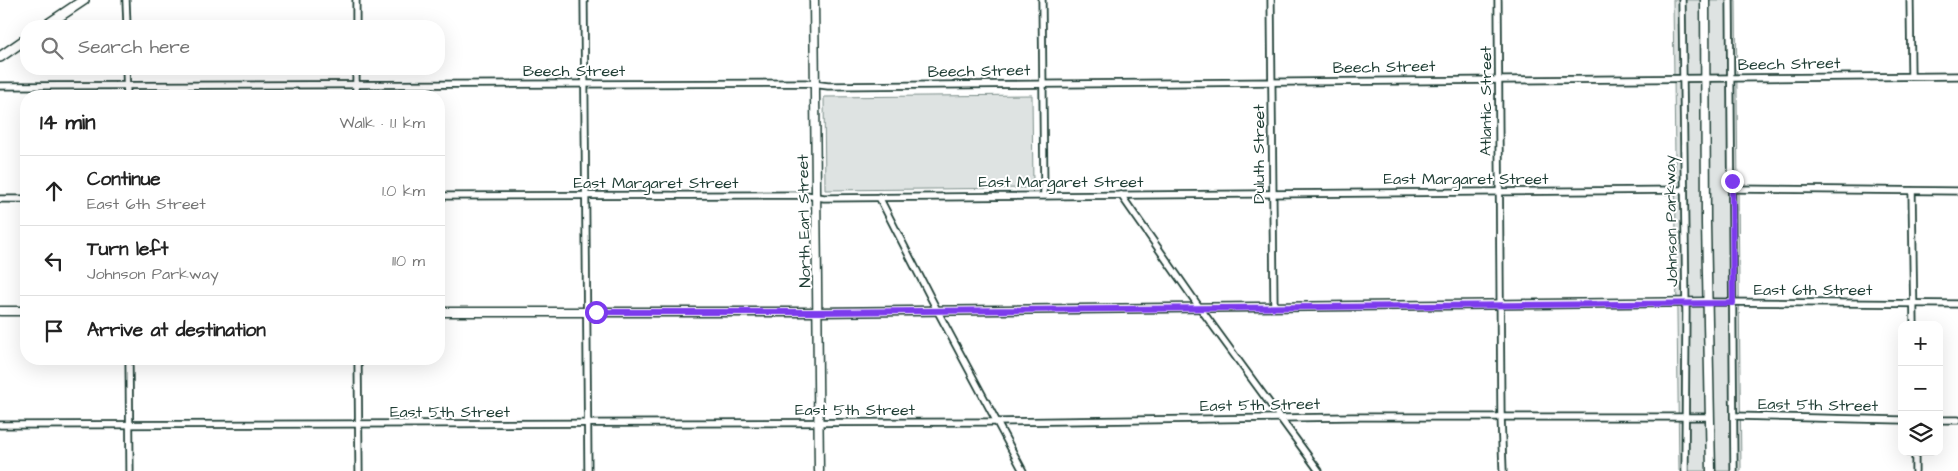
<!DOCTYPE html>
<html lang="en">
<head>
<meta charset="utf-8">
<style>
  :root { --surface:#fff; --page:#f6f6f6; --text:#222; --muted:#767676; --line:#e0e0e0 }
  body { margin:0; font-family:"Architects Daughter",sans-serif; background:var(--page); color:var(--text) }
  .controls { position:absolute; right:15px; bottom:15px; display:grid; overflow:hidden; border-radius:10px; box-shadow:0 5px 20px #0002 }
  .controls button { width:45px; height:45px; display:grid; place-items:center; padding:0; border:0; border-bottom:1px solid var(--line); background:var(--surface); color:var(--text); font:25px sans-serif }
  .stop { position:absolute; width:15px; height:15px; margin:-11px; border:4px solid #7c3aed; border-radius:50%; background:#fff }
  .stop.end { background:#7c3aed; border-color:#fff; box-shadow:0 1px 5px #0008 }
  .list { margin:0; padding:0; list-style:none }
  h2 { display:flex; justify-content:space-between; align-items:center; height:65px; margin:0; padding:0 20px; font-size:21px }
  h2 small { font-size:16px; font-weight:400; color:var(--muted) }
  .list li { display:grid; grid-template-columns:32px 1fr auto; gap:15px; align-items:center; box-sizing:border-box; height:70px; padding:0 20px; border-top:1px solid var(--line) }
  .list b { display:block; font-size:19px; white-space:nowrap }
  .list p { margin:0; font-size:16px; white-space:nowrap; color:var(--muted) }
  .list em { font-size:16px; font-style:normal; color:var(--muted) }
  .icon { flex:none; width:28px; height:28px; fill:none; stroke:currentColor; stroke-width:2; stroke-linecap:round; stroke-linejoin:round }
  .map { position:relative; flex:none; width:1958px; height:471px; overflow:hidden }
  .search { position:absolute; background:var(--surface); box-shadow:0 5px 20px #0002; left:20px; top:20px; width:425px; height:55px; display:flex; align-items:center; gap:12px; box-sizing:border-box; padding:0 18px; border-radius:20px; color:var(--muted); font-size:19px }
  .panel { position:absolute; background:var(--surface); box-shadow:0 5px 20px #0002; left:20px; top:90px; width:425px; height:275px; border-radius:20px }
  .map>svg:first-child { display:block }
  .green { fill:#dee3e2; stroke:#7e908b }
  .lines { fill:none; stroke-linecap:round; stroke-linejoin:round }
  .minor-casing { stroke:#1f3d34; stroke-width:9 }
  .tertiary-casing { stroke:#1f3d34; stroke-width:11 }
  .secondary-casing { stroke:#1f3d34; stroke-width:12 }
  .minor { stroke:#fff; stroke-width:5.5 }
  .tertiary { stroke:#fff; stroke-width:8 }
  .secondary { stroke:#fff; stroke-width:9 }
  .route { stroke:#7c3aed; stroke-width:6 }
  .labels { text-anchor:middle; stroke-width:4; stroke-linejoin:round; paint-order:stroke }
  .street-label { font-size:16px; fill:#1f3d34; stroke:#fff }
</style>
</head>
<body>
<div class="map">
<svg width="1958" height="471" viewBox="0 0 1958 471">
  <rect width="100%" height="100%" fill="#fff"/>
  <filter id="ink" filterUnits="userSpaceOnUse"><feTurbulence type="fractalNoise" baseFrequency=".02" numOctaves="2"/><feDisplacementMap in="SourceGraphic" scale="10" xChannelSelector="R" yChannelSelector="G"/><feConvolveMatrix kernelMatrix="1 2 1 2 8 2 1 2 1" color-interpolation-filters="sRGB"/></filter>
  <g filter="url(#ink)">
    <!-- green -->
    <g class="green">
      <path d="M1673 0H1736L1741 471H1679Z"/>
      <path d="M1032 95 1033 188 825 190 824 97Z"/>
    </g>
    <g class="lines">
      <!-- minor casing -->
      <g class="minor-casing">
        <g id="minor">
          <path d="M126 0 127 26"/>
          <path d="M584 0 588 471"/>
          <path d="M1042 0 1044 195"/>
          <path d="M1271 0 1274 307"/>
          <path d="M1498 0 1501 416 1503 471"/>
          <path d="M1682 0 1686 313 1685 471"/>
          <path d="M1730 0 1734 471"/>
          <path d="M1910 0 1911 76"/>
          <path d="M356 26V0"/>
          <path d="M126 69 127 96"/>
          <path d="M0 86 805 83 828 86 1958 76"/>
          <path d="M356 96V69"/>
          <path d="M1732 189 1958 191"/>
          <path d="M1912 191 1914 325"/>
          <path d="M1121 195 1200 308 1319 471"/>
          <path d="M439 196 806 195 824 198 1683 190"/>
          <path d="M879 197 937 310 1023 471"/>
          <path d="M0 199H26"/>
          <path d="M1708 302 1958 304"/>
          <path d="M129 359 130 471"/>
          <path d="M358 359 359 471"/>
          <path d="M1734 416 1902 420"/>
          <path d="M1939 420H1958"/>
          <path d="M0 425 996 422 1352 417H1710"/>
          <path d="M1915 452V471"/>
        </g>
      </g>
      <!-- tertiary casing -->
      <g class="tertiary-casing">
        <g id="tertiary">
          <path d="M814 0 819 471"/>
          <path d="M1705 0 1706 224 1711 471"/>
          <path d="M0 311H26"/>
          <path d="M439 312H817L1708 302"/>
        </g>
      </g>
      <!-- secondary casing -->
      <g class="secondary-casing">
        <g id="secondary">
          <path d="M45 26 84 0"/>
          <path d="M0 57 26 39"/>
        </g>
      </g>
      <!-- minor -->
      <use href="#minor" class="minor"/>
      <!-- tertiary -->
      <use href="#tertiary" class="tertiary"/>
      <!-- secondary -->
      <use href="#secondary" class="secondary"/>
    </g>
  </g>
  <g class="lines" filter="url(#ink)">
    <!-- route -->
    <path class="route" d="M596 312H817L1733 303 1732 181"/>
  </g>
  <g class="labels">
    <!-- street labels -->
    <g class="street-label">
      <text transform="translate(1789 63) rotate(-1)" y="6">Beech Street</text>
      <text transform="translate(1384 66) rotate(-1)" y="6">Beech Street</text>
      <text x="574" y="76">Beech Street</text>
      <text transform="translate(979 70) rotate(-1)" y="6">Beech Street</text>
      <text transform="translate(1485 101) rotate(-90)" y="6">Atlantic Street</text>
      <text transform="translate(1258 154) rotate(-90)" y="6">Duluth Street</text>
      <text x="1466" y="184">East Margaret Street</text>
      <text x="1061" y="187">East Margaret Street</text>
      <text x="656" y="188">East Margaret Street</text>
      <text transform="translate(803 221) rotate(-91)" y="6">North Earl Street</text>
      <text transform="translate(1670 221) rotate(-91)" y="6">Johnson Parkway</text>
      <text x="1813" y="295">East 6th Street</text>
      <text transform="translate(1260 404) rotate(-1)" y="6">East 5th Street</text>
      <text transform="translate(1818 404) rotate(1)" y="6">East 5th Street</text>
      <text x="855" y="415">East 5th Street</text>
      <text x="450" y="417">East 5th Street</text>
    </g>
  </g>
</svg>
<div class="controls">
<button>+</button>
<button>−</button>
<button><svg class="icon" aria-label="layers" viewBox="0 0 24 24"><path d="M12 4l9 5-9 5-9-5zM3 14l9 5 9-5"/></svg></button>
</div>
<div class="stop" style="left:596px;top:312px"></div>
<div class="stop end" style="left:1732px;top:181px"></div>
<div class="search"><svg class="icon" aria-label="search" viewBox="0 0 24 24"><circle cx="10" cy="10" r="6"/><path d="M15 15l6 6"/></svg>Search here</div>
<section class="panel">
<h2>14 min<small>Walk · 1.1 km</small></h2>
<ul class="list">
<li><svg class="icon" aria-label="ahead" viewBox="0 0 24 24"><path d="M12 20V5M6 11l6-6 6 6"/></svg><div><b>Continue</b><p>East 6th Street</p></div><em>1.0 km</em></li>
<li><svg class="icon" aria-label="left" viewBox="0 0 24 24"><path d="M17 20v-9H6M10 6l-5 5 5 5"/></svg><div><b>Turn left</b><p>Johnson Parkway</p></div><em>110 m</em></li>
<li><svg class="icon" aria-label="arrive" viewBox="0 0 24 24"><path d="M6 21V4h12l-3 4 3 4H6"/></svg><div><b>Arrive at destination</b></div></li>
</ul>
</section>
</div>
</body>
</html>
